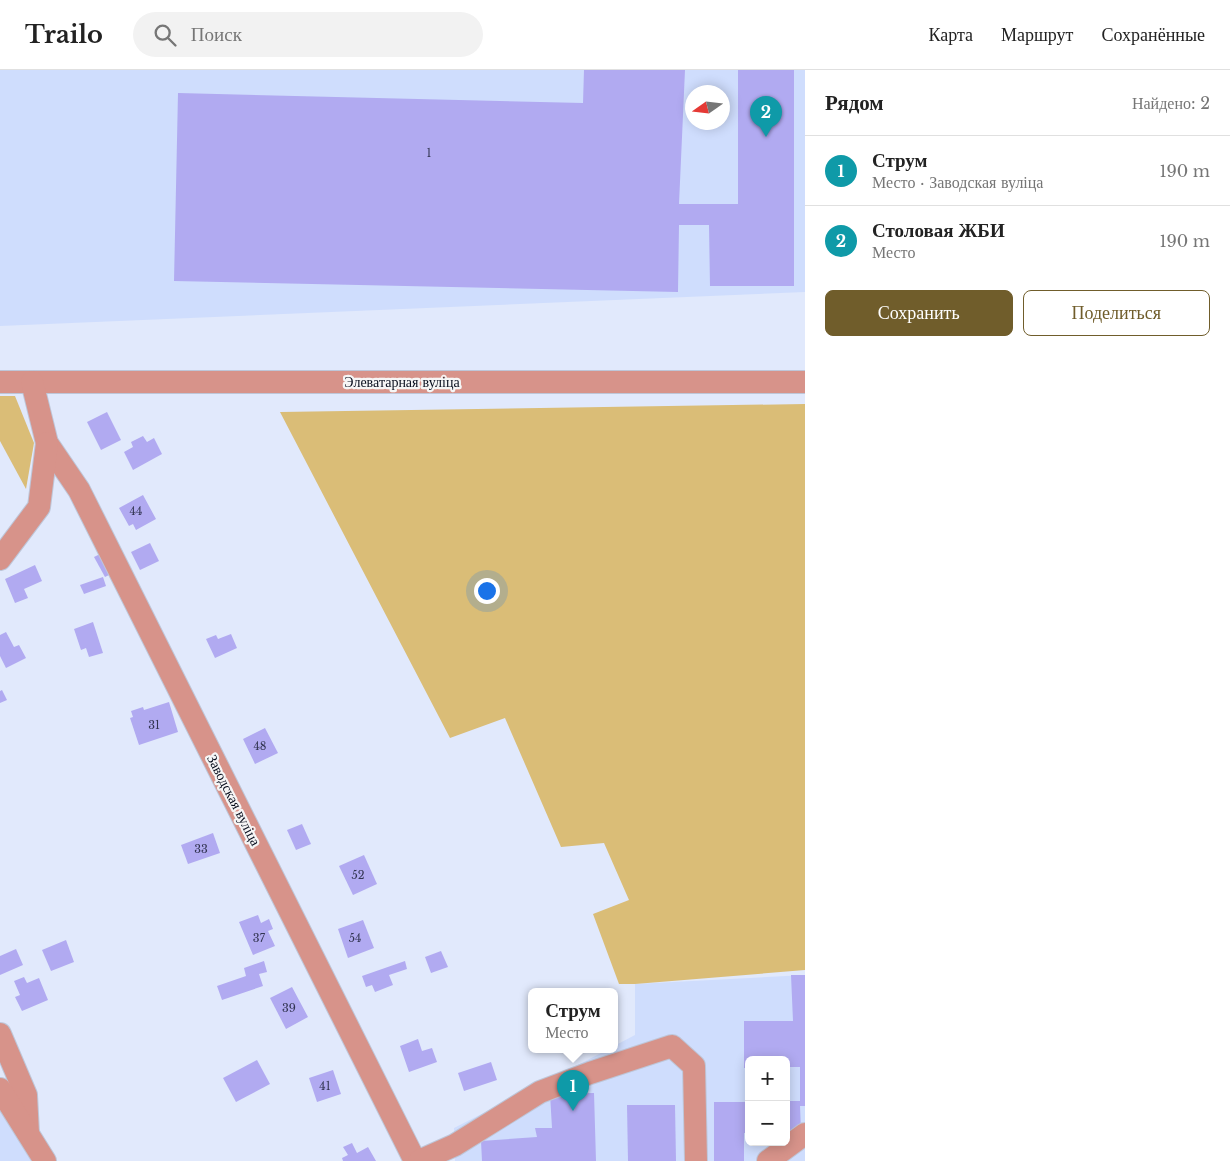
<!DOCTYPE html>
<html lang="ru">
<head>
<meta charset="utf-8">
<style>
  :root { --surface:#fff; --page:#f2f2f2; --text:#222; --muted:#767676; --line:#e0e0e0; --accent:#705d2b }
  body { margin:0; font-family:"Libre Baskerville",serif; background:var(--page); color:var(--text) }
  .controls { position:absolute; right:15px; bottom:15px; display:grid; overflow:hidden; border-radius:8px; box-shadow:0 2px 12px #0003 }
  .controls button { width:45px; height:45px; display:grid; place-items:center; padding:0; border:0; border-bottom:1px solid var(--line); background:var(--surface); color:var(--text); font:25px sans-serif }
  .compass { position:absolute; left:685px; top:15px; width:45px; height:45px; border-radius:50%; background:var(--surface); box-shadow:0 2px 12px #0003; rotate:256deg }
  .you { position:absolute; left:486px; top:520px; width:18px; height:18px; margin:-12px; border:4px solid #fff; border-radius:50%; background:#1a73e8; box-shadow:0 0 0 8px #1a73e833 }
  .badge { display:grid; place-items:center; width:32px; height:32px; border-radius:50%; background:var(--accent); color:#fff; font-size:16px; font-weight:700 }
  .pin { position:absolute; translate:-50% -41px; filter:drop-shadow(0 1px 2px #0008) }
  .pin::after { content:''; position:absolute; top:26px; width:18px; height:15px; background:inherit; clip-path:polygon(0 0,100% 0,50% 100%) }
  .popup { position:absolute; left:528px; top:918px; width:90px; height:65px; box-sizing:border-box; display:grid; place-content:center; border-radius:8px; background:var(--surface); filter:drop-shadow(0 1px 4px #0005); font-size:16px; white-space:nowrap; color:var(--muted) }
  .popup b { font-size:19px; color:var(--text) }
  .popup::after { content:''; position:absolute; left:50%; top:100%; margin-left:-10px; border:10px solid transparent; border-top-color:var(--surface) }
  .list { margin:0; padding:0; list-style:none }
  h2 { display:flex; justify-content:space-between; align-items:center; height:65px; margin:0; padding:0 20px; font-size:21px }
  h2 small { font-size:16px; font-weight:400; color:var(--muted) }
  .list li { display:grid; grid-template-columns:32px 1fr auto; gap:15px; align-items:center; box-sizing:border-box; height:70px; padding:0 20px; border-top:1px solid var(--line) }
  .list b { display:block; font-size:19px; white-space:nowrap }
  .list p { margin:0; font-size:16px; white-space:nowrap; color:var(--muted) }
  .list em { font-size:16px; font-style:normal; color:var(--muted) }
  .actions { display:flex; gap:10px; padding:15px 20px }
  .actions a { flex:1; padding:11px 0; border:1px solid var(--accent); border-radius:8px; text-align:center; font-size:18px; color:var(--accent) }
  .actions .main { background:var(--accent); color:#fff }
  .icon { flex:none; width:28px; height:28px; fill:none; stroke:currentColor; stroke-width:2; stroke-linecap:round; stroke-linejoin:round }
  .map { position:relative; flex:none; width:805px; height:1091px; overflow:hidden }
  header { display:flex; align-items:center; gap:30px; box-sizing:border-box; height:70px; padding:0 25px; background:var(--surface); border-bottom:1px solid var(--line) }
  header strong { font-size:24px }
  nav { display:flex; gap:28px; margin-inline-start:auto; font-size:18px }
  .search { width:350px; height:45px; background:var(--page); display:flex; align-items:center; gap:12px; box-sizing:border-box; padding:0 18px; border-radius:28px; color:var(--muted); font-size:19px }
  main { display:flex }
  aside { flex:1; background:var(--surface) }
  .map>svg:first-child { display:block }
  .built { fill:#cfddfd; fill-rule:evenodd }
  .green { fill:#dabd77 }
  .building { fill:#b1aaf1 }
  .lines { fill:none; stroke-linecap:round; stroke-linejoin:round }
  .minor-casing { stroke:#bec6d8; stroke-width:24 }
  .minor { stroke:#d7938a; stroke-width:22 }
  .labels { text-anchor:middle; stroke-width:4.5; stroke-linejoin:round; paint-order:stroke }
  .number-label { font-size:11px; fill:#323451 }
  .street-label { font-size:14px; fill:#070d1c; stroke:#f6f6f6 }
</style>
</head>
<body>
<header>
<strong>Trailo</strong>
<div class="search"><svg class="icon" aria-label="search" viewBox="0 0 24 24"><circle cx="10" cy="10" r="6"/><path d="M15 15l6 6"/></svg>Поиск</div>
<nav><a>Карта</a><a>Маршрут</a><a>Сохранённые</a></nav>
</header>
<main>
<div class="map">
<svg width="805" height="1091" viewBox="0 0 805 1091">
  <rect width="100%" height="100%" fill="#e1e9fc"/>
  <!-- built -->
  <g class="built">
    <path d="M0 0H805V222L0 256ZM692 22H722V52H692Z"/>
    <path d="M805 905V1091H455L454 1058 607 980H614V976L635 965V914ZM749 990H786V1072H749Z"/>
    <path d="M0 1039 31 1091H0Z"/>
  </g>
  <!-- green -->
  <g class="green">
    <path d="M0 326H15L34 373 26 419 0 371Z"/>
    <path d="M805 334V900L635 914H619L593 844 629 830 604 773 561 777 505 648 450 668 280 342Z"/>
  </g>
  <!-- building -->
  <g class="building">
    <path d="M584 0H685L679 134H738V0H794V216H710L709 155H679L678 222 174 211 178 23 583 33Z"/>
    <path d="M107 342 121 370 101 380 87 352Z"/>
    <path d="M143 366 147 372 154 368 162 384 133 400 124 382 133 377 131 372Z"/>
    <path d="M143 425 156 449 136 460 133 454 129 456 119 438Z"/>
    <path d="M150 473 159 491 140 500 131 482Z"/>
    <path d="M102 483 113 503 105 507 94 487Z"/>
    <path d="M35 495 42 511 24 519 28 528 15 533 5 509Z"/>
    <path d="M103 507 106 516 84 524 80 515Z"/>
    <path d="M93 552 103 583 89 587 86 578 81 580 74 559Z"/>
    <path d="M6 562 14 577 19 575 26 588 6 598 0 586V565Z"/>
    <path d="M231 564 237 578 215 588 206 569 216 565 218 569Z"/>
    <path d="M2 620 7 630 0 633V621Z"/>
    <path d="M169 632 178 662 139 675 130 648 133 647 131 641 143 637 144 640Z"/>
    <path d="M265 658 278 683 255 694 243 669Z"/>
    <path d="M302 754 311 774 296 780 287 760Z"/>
    <path d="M213 763 220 783 188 794 181 775Z"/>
    <path d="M364 785 377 814 353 825 339 796Z"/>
    <path d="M258 845 261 853 269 849 273 859 268 861 275 876 253 885 239 852Z"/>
    <path d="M363 850 374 878 348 888 338 859Z"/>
    <path d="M66 870 74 892 51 901 42 880Z"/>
    <path d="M16 879 23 895 0 905V886Z"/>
    <path d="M441 881 448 897 431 903 425 887Z"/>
    <path d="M264 891 267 902 259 904 263 916 222 930 217 916 246 906 244 898Z"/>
    <path d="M405 891 407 899 389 905 393 915 375 922 372 915 366 917 362 906Z"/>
    <path d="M791 905H805V1036H800L801 1062H786V1031H800V997H786V990H749V998H744V951H793Z"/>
    <path d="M24 907 27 913 39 908 48 930 22 941 15 927 20 925 14 911Z"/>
    <path d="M292 917 308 947 286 959 270 928Z"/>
    <path d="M418 969 422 981 432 978 437 992 409 1002 400 976Z"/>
    <path d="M257 990 270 1014 236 1032 223 1008Z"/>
    <path d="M491 992 497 1010 464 1021 458 1003Z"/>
    <path d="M333 1000 341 1024 317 1032 309 1008Z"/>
    <path d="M594 1023 596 1091H482L481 1071 537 1067 535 1058H552L550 1024Z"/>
    <path d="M714 1032H749V1063H744V1091H714Z"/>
    <path d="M627 1035H675L676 1091H628Z"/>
    <path d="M352 1073 357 1083 368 1077 376 1091H343L342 1088 348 1085 343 1077Z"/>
  </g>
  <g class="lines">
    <!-- minor casing -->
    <g class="minor-casing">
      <g id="minor">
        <path d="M0 312H805"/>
        <path d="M32 312 47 373 79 420 415 1091"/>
        <path d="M0 489 39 437 47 373"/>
        <path d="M0 964 26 1025 28 1063"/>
        <path d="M0 1019 45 1091"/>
        <path d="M419 1091 455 1075 540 1022 590 1003 672 976 694 996 696 1091"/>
        <path d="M768 1091 805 1064"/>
      </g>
    </g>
    <!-- minor -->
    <use href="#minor" class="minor"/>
  </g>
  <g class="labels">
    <!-- number labels -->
    <g class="number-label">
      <text x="429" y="87">1</text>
      <text x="136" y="445">44</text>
      <text x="154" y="659">31</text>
      <text x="260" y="680">48</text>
      <text x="201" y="783">33</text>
      <text x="358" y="809">52</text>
      <text x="259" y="872">37</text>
      <text x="355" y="872">54</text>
      <text x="289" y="942">39</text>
      <text x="325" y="1020">41</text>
    </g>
    <!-- street labels -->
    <g class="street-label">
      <text x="402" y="317">Элеватарная вуліца</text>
      <text transform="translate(234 730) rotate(63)" y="5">Заводская вуліца</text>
    </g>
  </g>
</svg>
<div class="controls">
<button>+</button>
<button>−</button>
</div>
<svg class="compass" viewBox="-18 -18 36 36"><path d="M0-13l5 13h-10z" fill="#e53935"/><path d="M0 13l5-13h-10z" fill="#767676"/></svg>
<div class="you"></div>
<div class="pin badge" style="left:573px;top:1041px;background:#0f9aa8">1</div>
<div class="popup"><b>Струм</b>Место</div>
<div class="pin badge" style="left:766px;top:67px;background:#0f9aa8">2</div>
</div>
<aside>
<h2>Рядом<small>Найдено: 2</small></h2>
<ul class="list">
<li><span class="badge" style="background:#0f9aa8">1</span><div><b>Струм</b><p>Место · Заводская вуліца</p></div><em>190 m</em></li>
<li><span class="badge" style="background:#0f9aa8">2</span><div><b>Столовая ЖБИ</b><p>Место</p></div><em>190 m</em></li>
</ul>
<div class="actions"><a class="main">Сохранить</a><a>Поделиться</a></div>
</aside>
</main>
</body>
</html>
